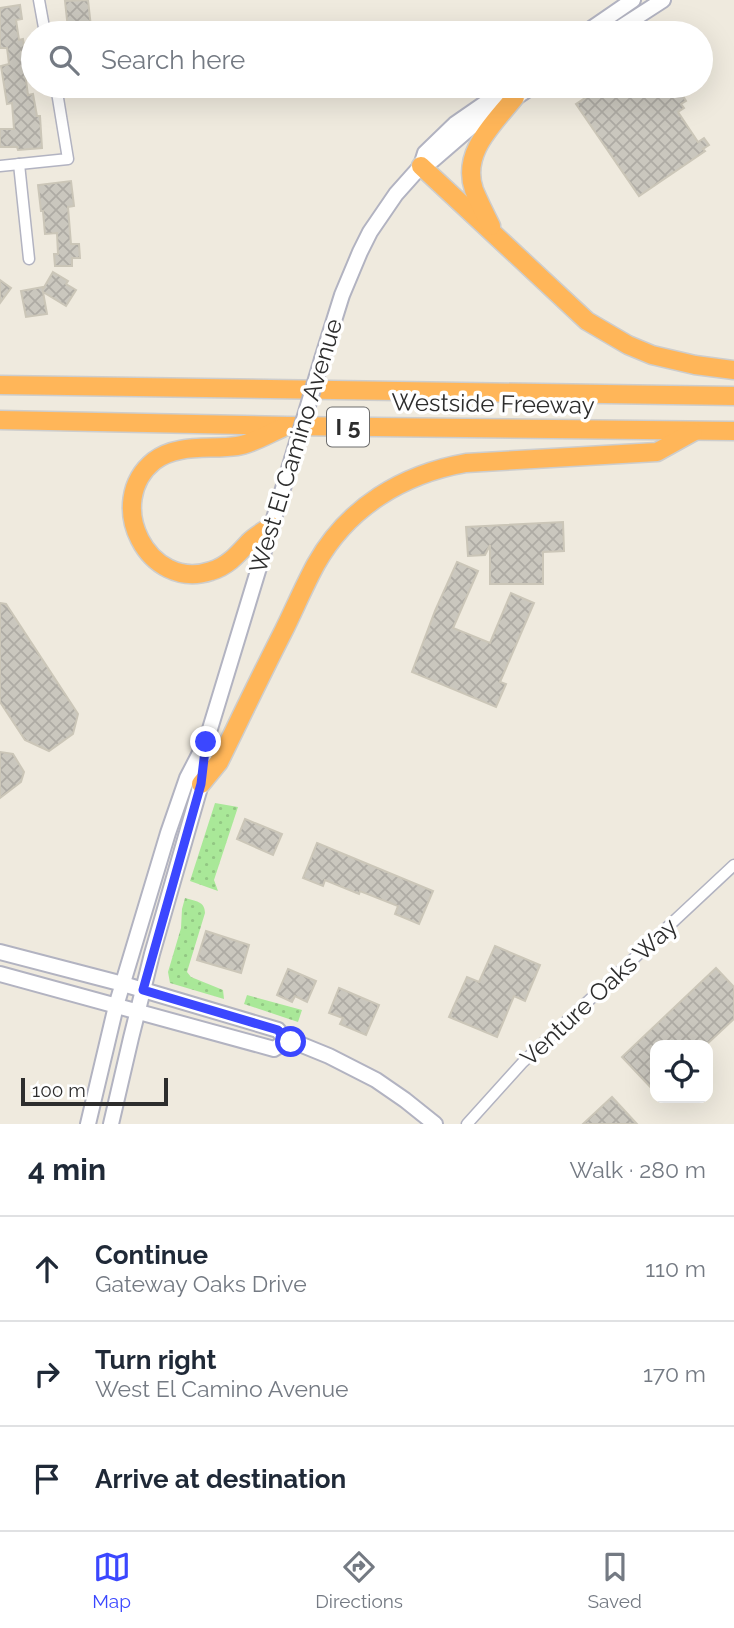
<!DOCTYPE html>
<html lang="en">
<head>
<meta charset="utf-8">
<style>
  :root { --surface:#fff; --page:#f6f6f7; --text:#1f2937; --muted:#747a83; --line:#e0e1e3; --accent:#3b47ff }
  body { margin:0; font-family:Raleway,sans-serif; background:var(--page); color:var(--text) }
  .controls { position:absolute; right:21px; bottom:21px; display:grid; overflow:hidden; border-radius:14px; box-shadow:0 7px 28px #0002 }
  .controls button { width:63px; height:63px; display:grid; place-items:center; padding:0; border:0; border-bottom:2px solid var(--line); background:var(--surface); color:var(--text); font:35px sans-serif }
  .scale { position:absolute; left:21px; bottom:18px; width:147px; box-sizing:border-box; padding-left:7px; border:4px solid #2d2d2d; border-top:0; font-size:19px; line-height:24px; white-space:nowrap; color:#2d2d2d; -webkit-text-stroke:5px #fff; paint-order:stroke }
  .stop { position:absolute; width:21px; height:21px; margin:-16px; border:5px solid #3b47ff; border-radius:50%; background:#fff }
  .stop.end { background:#3b47ff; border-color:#fff; box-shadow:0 2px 7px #0008 }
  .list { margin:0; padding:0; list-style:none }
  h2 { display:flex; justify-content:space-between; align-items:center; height:91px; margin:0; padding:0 28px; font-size:30px }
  h2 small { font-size:23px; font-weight:400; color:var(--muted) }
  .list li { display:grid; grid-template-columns:46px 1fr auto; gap:21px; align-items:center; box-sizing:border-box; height:105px; padding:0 28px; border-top:2px solid var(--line) }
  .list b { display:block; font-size:26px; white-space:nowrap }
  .list p { margin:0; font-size:23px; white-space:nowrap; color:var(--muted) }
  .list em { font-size:23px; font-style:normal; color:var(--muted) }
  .icon { flex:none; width:38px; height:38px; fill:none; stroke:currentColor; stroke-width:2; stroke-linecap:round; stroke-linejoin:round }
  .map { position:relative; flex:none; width:734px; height:1124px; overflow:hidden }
  .search { position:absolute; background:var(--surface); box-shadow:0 7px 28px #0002; left:21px; right:21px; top:21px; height:77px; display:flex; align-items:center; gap:18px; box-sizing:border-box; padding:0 24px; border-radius:38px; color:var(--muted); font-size:26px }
  .sheet { height:406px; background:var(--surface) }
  nav { display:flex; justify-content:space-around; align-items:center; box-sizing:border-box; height:98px; border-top:2px solid var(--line); background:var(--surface); font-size:19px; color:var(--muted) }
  nav a { display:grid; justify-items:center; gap:4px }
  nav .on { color:var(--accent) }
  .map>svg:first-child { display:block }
  .grass { fill:url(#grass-dots) }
  .building { fill:url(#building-cross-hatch); stroke:#cbc6b8; stroke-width:2 }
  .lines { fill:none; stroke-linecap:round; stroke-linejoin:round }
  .street-casing { stroke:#b2b3c1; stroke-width:13 }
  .secondary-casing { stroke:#b2b3c1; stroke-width:18 }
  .highway-casing { stroke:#cdcdcd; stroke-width:21 }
  .street { stroke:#fff; stroke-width:10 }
  .secondary { stroke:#fff; stroke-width:14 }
  .highway { stroke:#ffb659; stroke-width:18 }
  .secondary-bridge-casing { stroke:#b2b3c1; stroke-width:18; stroke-linecap:butt }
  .secondary-bridge { stroke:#fff; stroke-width:14 }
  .route { stroke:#3b47ff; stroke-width:9 }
  .labels { text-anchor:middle; stroke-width:7; stroke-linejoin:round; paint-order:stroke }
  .shield { fill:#fff; stroke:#6c6c6c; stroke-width:2 }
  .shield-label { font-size:23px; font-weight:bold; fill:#2d2d2d }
  .street-label { font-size:24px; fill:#2d2d2d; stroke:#fff }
</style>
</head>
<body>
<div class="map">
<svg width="734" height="1124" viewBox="0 0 734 1124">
  <defs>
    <pattern id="grass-dots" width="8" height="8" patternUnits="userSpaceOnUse" patternTransform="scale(1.75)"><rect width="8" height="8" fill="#a9e898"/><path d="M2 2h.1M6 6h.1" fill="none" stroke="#92c783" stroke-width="1.8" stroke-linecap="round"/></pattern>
    <pattern id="building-cross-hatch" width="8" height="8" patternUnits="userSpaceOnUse" patternTransform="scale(1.75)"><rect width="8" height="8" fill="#cac7be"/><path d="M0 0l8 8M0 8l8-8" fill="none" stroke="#aeaba4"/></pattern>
  </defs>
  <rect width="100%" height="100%" fill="#efeade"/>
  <!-- grass -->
  <g class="grass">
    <path d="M215 803 238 807 214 880 218 891 190 881Z"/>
    <path d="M185 898C195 901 205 901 205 913L187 972 191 977 223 990 224 999 170 983 168 972 181 928 182 909Z"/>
    <path d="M247 995 302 1010 298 1022 244 1004Z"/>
  </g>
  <!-- building -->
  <g class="building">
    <path d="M88 0 91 27 68 29 65 1Z"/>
    <path d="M20 5 22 19 16 20 19 40 23 39 25 51 22 52 28 95 33 94 37 116H40L42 148 18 150 17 147H0V129H14L12 103 7 104 1 66 9 64 7 48H0V8Z"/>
    <path d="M603 86H683L688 93 683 96 686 101 681 104 684 108 678 112 698 142 704 138 709 145 703 149 705 151 639 196 576 104Z"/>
    <path d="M71 181 74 206 68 207 71 244H79L80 258H72V266H55L54 254H58L57 233 45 234 43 211H41L38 185Z"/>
    <path d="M53 272 68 281 66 284 76 290 66 306 43 292 47 314 26 317 21 291 43 287V289Z"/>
    <path d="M0 280 11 288 0 303Z"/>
    <path d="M563 522 564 551 543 552V584H490V545L485 555 468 556 466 527Z"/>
    <path d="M457 562 478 571 453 628 490 643 511 593 534 603 500 682 506 684 496 707 412 672 435 611Z"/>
    <path d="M0 603 6 604 78 714 73 734 49 751 25 740 0 702Z"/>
    <path d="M0 752 13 754 24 772 21 782 0 798Z"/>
    <path d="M245 819 282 834 273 855 237 839Z"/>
    <path d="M317 843 433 891 419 924 395 914 398 906 360 891 359 894 325 880 323 886 303 878Z"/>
    <path d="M206 931 249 945 241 973 197 960Z"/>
    <path d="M495 946 540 965 525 1001 514 996 497 1037 449 1017 467 977 479 982Z"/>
    <path d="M716 968 734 987V1019L706 1045H655V1092L622 1057Z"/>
    <path d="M288 969 316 981 307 1002 295 996 292 1002 277 995Z"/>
    <path d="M339 988 379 1005 366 1035 340 1024 343 1018 329 1013Z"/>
    <path d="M612 1097 637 1124H583Z"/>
  </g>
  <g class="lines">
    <!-- street casing -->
    <g class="street-casing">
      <g id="street">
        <path d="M39 0 45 33"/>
        <path d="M19 164 29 259"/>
        <path d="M0 166 68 159 56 86"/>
        <path d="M467 1124 523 1062 734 865"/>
      </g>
    </g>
    <!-- secondary casing -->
    <g class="secondary-casing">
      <g id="secondary">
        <path d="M585 33 633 0"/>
        <path d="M612 33 663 0"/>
        <path d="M421 166 425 153 455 124 510 86"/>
        <path d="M322 359 342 295 360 252 370 232 396 194 421 166 433 160 470 128 533 86"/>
        <path d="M0 952 123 984 278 1030 286 1041 302 1045 329 1056 376 1080 405 1100 435 1124"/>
        <path d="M0 974 274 1049 286 1041"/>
        <path d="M88 1124 116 1006 168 833 187 778 201 751"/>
        <path d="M111 1124 131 1038 152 954 201 784 206 742 292 459"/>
      </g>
    </g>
    <!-- highway casing -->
    <g class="highway-casing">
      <g id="highway">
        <path d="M421 166 587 321 628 345 652 355 695 365 734 370"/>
        <path d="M491 226C485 214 479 202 474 190 461 152 494 124 515 97"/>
        <path d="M0 385 734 396"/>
        <path d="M0 420 287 426 734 431"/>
        <path d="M271 526C264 531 255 536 249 542 238 554 228 566 211 571 148 592 103 502 154 461 177 443 210 450 237 446 252 444 268 434 282 428"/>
        <path d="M201 784 219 762C240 719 261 675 283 632 294 610 304 586 316 564 348 507 403 474 466 463L657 452 693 432"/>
      </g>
    </g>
    <!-- street -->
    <use href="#street" class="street"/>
    <!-- secondary -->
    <use href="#secondary" class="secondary"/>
    <!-- highway -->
    <use href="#highway" class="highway"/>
    <!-- secondary-bridge casing -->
    <g class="secondary-bridge-casing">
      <path id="secondary-bridge" d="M292 459 322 359"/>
    </g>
    <!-- secondary-bridge -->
    <use href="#secondary-bridge" class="secondary-bridge"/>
  </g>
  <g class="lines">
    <!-- route -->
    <path class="route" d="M206 742 201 784 143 990 278 1030 286 1041 291 1042"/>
  </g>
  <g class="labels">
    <!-- shield labels -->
    <rect class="shield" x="327" y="407.5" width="42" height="39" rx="5"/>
    <g class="shield-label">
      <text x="348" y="435">I 5</text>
    </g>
    <!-- street labels -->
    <g class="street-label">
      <text transform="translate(493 404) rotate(1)" y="8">Westside Freeway</text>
      <text transform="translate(296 446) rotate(-73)" y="8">West El Camino Avenue</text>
      <text transform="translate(599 992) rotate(-43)" y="8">Venture Oaks Way</text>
    </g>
  </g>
</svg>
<div class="controls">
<button><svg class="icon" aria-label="locate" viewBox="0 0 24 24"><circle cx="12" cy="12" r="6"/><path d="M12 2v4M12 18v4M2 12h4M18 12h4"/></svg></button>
</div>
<div class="scale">100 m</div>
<div class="stop" style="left:291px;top:1042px"></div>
<div class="stop end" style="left:206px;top:742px"></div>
<div class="search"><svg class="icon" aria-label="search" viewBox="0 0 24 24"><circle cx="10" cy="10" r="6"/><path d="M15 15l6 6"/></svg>Search here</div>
</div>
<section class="sheet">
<h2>4 min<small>Walk · 280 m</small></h2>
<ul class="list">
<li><svg class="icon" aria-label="ahead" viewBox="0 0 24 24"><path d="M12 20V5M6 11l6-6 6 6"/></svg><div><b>Continue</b><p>Gateway Oaks Drive</p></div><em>110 m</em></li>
<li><svg class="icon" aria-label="right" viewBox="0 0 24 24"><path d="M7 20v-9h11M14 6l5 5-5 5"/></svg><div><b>Turn right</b><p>West El Camino Avenue</p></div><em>170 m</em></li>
<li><svg class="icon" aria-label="arrive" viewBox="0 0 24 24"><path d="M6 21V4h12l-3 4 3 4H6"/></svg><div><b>Arrive at destination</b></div></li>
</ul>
</section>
<nav>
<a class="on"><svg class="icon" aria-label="map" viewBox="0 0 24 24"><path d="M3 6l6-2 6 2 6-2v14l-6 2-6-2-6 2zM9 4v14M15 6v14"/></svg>Map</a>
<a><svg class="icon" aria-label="directions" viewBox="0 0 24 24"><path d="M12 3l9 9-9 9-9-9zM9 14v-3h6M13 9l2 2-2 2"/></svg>Directions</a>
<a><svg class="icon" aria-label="saved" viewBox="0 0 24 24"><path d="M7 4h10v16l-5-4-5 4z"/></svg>Saved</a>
</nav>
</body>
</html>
